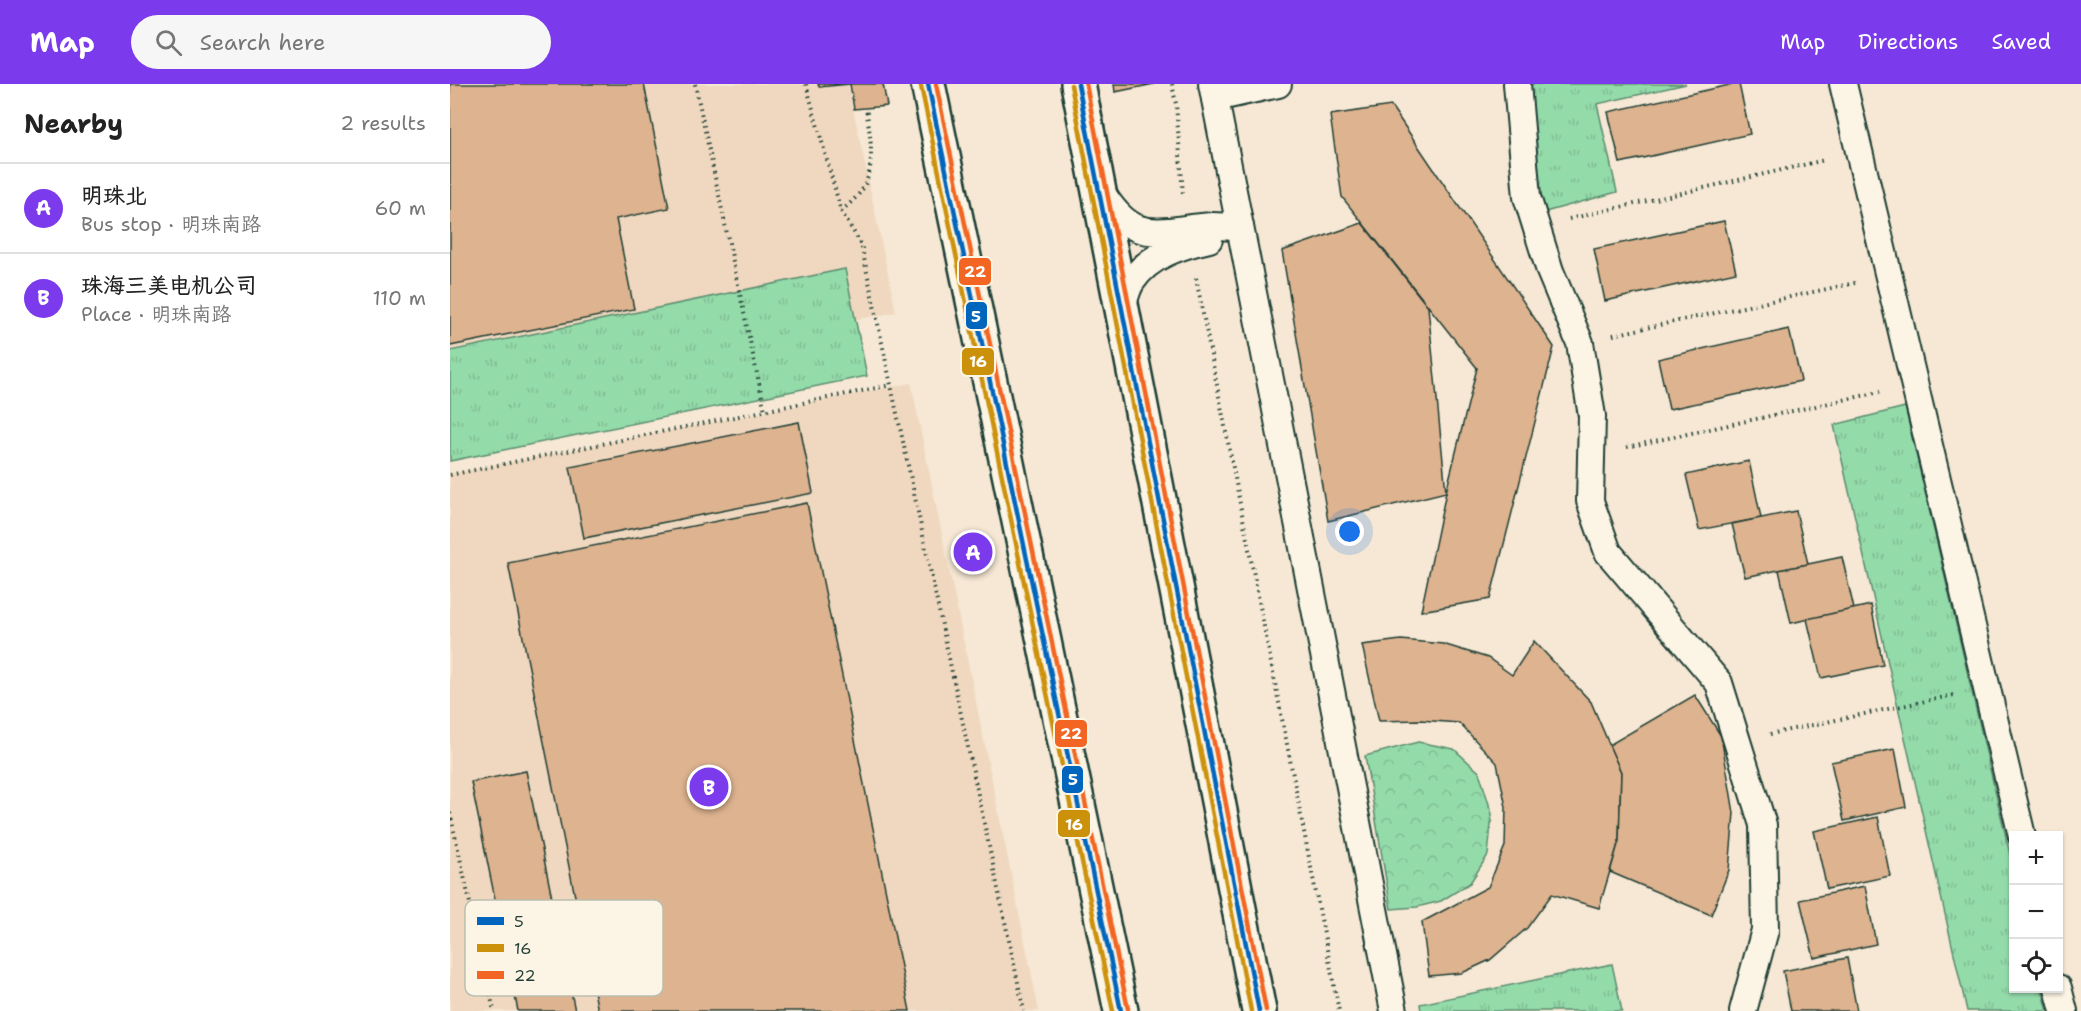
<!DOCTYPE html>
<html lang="en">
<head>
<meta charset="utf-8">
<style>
  :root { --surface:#fff; --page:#f6f6f6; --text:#222; --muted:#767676; --line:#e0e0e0; --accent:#7c3aed }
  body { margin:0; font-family:"Shantell Sans","LXGW WenKai TC",sans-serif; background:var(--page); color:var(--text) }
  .controls { position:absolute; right:18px; bottom:18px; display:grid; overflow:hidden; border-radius:0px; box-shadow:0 2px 4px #0004 }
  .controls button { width:54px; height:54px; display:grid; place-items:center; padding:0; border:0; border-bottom:2px solid var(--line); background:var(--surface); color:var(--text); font:30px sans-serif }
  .you { position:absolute; left:900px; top:448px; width:21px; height:21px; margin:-15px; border:4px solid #fff; border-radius:50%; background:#1a73e8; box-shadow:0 0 0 9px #1a73e833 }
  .badge { display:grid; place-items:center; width:39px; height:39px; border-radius:50%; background:var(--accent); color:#fff; font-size:20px; font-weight:700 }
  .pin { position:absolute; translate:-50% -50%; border:3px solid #fff; box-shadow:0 2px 6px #0006 }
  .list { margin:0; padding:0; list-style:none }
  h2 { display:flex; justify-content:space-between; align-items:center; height:78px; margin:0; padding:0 24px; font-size:26px }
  h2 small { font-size:20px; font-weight:400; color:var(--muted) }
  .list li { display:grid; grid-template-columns:39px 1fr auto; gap:18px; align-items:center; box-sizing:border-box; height:90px; padding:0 24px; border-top:2px solid var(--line) }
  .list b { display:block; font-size:22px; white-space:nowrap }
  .list p { margin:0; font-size:20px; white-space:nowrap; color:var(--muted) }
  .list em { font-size:20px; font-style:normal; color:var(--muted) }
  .icon { flex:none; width:33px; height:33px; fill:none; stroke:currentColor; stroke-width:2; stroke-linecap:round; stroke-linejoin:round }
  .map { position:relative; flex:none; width:1631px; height:927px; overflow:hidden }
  header { display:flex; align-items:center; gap:36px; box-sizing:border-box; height:84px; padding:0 30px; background:var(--accent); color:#fff }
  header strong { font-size:28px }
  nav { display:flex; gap:33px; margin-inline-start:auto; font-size:21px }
  .search { width:420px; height:54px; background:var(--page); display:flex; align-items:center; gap:15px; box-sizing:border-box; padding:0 21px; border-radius:33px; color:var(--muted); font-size:22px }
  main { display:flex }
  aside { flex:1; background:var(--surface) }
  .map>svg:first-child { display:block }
  .built { fill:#efd8bf }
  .grass { fill:url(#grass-tufts); stroke:#5a8c6f; stroke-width:1.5 }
  .park { fill:url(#park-crowns); stroke:#5a8c6f; stroke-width:1.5 }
  .building { fill:#deb38f; stroke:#1f3d34; stroke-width:1.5 }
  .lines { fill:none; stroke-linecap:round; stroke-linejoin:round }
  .lane-casing { stroke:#1f3d34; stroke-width:30 }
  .highway-casing { stroke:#1f3d34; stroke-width:38 }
  .path { stroke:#1f3d34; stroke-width:4; stroke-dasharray:1.5 4.5; stroke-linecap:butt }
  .lane { stroke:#fcf5e5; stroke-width:26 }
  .highway { stroke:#fcf5e5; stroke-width:33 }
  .bus-1-casing { stroke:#fcf5e5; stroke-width:9 }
  .bus-2-casing { stroke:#fcf5e5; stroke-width:9 }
  .bus-3-casing { stroke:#fcf5e5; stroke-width:9 }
  .bus-1 { stroke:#0065bd; stroke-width:4.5 }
  .bus-2 { stroke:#cc910a; stroke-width:4.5 }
  .bus-3 { stroke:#f26522; stroke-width:4.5 }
  .key { fill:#fcf5e5; stroke:#babeb0; stroke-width:1.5 }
  .key-label { font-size:16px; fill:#1f3d34 }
  .line-badge { stroke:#fcf5e5; stroke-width:2 }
  .badge-label { font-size:16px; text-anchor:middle; font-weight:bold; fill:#fff }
</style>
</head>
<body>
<header>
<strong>Map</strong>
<div class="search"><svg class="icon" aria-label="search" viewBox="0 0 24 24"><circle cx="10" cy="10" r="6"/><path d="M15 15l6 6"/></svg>Search here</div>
<nav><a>Map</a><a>Directions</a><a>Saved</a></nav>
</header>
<main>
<aside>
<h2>Nearby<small>2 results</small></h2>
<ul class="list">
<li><span class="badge">A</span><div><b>明珠北</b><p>Bus stop · 明珠南路</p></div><em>60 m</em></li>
<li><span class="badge">B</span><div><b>珠海三美电机公司</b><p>Place · 明珠南路</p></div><em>110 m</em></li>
</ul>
</aside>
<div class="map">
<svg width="1631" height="927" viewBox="0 0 1631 927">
  <defs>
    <pattern id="grass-tufts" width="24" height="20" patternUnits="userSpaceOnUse" patternTransform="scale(1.5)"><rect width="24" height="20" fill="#94dbaa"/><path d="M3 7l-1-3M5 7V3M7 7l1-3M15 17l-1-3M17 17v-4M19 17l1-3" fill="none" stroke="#7fbd93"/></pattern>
    <pattern id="park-crowns" width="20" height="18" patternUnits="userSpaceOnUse" patternTransform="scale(1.5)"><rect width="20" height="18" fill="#94dbaa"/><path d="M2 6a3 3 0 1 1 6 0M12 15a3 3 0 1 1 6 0" fill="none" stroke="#7fbd93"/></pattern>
  </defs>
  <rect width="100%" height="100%" fill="#f6e8d4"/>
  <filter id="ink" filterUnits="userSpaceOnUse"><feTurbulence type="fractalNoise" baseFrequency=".0167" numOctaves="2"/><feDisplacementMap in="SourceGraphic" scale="12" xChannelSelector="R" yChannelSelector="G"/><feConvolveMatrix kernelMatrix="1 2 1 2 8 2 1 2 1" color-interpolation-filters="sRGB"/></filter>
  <g filter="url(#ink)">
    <!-- built -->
    <g class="built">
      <path d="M0 0H398L446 228 0 312Z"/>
      <path d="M461 299 589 927H0V390Z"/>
    </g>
    <!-- grass -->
    <g class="grass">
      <path d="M1081 0H1236L1147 20 1167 108 1095 128 1086 103Z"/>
      <path d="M395 185 417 292 0 377V267Z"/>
      <path d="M1455 323 1563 783 1564 904 1592 905 1598 927H1517L1384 341Z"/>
      <path d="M1162 880 1172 927H971L970 920Z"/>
    </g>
    <!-- park -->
    <path class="park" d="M968 658 1004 665 1029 688 1042 730 1038 771 1020 799 991 817 967 823 941 825 915 672Z"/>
    <!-- building -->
    <g class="building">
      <path d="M0 0H194L219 124 166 135 184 225 0 262Z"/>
      <path d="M368 0H433L437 22 404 25 400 0 369 3Z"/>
      <path d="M664 0H704L665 8Z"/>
      <path d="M1284 0H1289L1300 50 1170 79 1158 28Z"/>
      <path d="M941 22 1104 263 1040 515 971 527 996 408 1027 284 892 113 880 31Z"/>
      <path d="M1274 137 1286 188 1155 217 1144 165Z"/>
      <path d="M912 139 978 223 996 408 878 437 832 167Z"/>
      <path d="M1339 245 1351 297 1219 325 1208 275Z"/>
      <path d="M349 338 363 409 134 454 120 383Z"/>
      <path d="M1299 377 1311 434 1249 446 1236 391Z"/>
      <path d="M357 419 460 927H148L58 479Z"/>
      <path d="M1346 427 1358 480 1295 493 1282 440Z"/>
      <path d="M1392 473 1404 525 1341 539 1329 486Z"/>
      <path d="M1421 521 1433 581 1371 594 1357 535Z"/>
      <path d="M951 556 993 560 1038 574 1062 591 1084 557 1141 618 1171 688 1169 757 1149 824 1102 810 1077 844 1040 876 1012 889 979 892 972 838 1038 803 1055 762 1056 723 1047 679 1009 639 970 636 929 637 912 561Z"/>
      <path d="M1245 611 1271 652 1284 729 1279 786 1261 831 1160 788 1169 757 1171 688 1159 661Z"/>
      <path d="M1445 665 1456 723 1394 737 1381 678Z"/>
      <path d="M76 687 125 927H68L21 698Z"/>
      <path d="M1428 733 1440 792 1377 805 1364 747Z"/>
      <path d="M1415 802 1426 860 1364 874 1350 816Z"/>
      <path d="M1397 874 1407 927H1341L1333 887Z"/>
    </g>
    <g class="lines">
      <!-- lane casing -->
      <g class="lane-casing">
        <g id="lane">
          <path d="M762 0 944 927"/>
          <path d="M1067 0 1077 113 1100 187 1130 259 1142 332 1140 417 1158 468 1269 599 1313 741 1315 846 1293 927"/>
          <path d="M1393 0 1572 752"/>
          <path d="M765 14 828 0"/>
          <path d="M650 106C684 163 706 146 762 142 771 142 781 143 790 143"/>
          <path d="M672 223C675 215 677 204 682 197 699 171 732 161 759 155"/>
          <path d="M1608 904 1614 927"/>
        </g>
      </g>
      <!-- highway casing -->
      <g class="highway-casing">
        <g id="highway">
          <path d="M478 0 671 927"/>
          <path d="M628 0 809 927"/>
        </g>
      </g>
      <!-- path -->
      <g class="path">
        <path d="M245 0 315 327"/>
        <path d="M356 0 391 127 411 160 574 927"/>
        <path d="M722 0 726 20 733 110"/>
        <path d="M391 127C397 122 403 117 408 111 428 88 420 51 416 24"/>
        <path d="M1119 135 1375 76"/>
        <path d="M746 194 889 927"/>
        <path d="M1163 251 1405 199"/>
        <path d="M1177 363 1430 308"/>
        <path d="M0 391 441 301"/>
        <path d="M1320 650 1504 611"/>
        <path d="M0 729 44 927"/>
      </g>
      <!-- lane -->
      <use href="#lane" class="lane"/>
      <!-- highway -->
      <use href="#highway" class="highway"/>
      <!-- bus-1 casing -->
      <g class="bus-1-casing">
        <g id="bus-1">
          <path d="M478 0 671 927"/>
          <path d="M628 0 809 927"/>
        </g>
      </g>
      <!-- bus-2 casing -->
      <g class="bus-2-casing">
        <g id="bus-2">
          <path d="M621 1 801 927"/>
          <path d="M471 2 663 927"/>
        </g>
      </g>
      <!-- bus-3 casing -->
      <g class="bus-3-casing">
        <g id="bus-3">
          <path d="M486 0 678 925"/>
          <path d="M636 0 816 926"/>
        </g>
      </g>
      <!-- bus-1 -->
      <use href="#bus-1" class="bus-1"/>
      <!-- bus-2 -->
      <use href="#bus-2" class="bus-2"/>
      <!-- bus-3 -->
      <use href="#bus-3" class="bus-3"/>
    </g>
  </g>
  <!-- legend -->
  <rect x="15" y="816" width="198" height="96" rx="9" class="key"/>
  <rect x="27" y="833" width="27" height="8" fill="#0065bd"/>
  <rect x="27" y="860" width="27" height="8" fill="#cc910a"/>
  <rect x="27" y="887" width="27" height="8" fill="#f26522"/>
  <g class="key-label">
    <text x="64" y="843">5</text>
    <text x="64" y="870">16</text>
    <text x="64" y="897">22</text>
  </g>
  <g class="line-badge">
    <rect x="508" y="173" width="34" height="29" rx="6" fill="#f26522"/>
    <rect x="515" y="217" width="23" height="29" rx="6" fill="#0065bd"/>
    <rect x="511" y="263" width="34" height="29" rx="6" fill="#cc910a"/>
    <rect x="604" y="635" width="34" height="29" rx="6" fill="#f26522"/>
    <rect x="611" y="681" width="23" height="29" rx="6" fill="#0065bd"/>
    <rect x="607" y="725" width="34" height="29" rx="6" fill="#cc910a"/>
  </g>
  <g class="badge-label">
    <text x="525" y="193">22</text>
    <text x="526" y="238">5</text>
    <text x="528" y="283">16</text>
    <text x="621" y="655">22</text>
    <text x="623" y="701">5</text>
    <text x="624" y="746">16</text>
  </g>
</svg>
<div class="controls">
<button>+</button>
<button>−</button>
<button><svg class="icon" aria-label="locate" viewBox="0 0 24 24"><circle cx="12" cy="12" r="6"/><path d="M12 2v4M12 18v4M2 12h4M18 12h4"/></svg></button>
</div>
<div class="you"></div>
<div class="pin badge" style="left:523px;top:468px">A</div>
<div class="pin badge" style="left:259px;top:703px">B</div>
</div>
</main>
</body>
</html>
